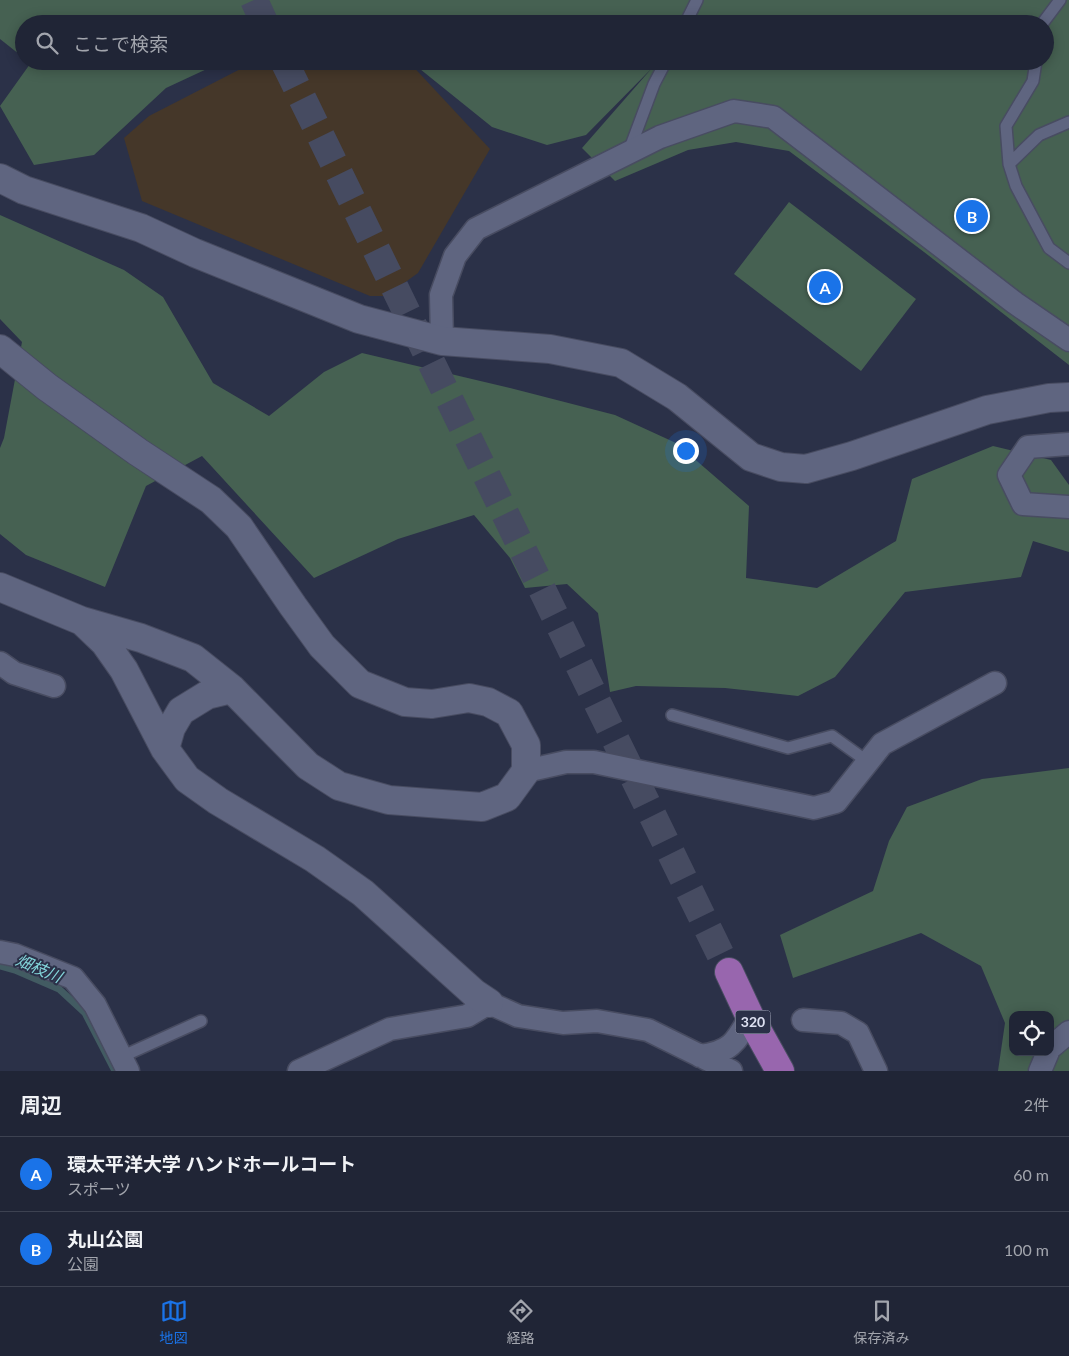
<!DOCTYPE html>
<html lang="ja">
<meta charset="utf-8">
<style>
body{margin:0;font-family:Lato,"Noto Sans JP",sans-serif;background:#282d3e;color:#f1f3f6}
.controls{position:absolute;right:15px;bottom:15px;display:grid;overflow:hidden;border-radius:10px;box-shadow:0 2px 12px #0003}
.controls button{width:45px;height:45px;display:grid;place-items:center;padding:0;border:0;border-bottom:1px solid #3d4251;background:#202536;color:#f1f3f6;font:25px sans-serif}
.you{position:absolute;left:685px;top:450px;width:18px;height:18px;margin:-12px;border:4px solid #fff;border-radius:50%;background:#1a73e8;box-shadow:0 0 0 8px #1a73e833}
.badge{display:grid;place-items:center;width:32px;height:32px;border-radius:50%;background:#1a73e8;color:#fff;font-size:16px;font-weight:700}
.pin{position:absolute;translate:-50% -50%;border:2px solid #fff;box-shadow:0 1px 5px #0006}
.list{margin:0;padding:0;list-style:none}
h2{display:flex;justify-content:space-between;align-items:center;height:65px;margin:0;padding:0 20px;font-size:21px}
h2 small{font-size:16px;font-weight:400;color:#a2a5ad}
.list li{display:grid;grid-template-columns:32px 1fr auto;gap:15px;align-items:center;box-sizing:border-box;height:75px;padding:0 20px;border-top:1px solid #3d4251}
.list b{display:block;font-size:19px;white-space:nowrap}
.list p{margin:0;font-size:16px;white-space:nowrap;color:#a2a5ad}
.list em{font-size:16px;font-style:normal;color:#a2a5ad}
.icon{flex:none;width:28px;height:28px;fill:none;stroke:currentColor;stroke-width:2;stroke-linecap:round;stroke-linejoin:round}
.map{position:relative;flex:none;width:1069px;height:1071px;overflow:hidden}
.search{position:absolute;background:#202536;box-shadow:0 2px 12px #0003;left:15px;right:15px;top:15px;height:55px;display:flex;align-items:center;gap:12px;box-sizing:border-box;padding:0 18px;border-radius:28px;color:#a2a5ad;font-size:19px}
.sheet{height:215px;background:#202536}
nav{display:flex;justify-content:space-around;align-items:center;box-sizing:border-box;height:70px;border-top:1px solid #3d4251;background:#202536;font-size:14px;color:#a2a5ad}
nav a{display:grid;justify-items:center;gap:2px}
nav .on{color:#1a73e8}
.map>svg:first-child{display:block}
</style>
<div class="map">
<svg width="1069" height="1071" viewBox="0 0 1069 1071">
<rect width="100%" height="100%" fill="#2b3148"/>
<!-- education -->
<path fill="#453729" d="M256 61H408L490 149 418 273 386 296H370L142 201 124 138 149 116Z"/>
<!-- green -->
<path fill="#466152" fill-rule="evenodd" d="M0 0H1069V365L924 252 789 151 736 142 688 150 615 181 582 148 652 68 586 135 547 145 492 127 415 65 368 61H1045V24H24V58L0 39Z
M27 61H224L166 88 94 155 34 165 0 106 30 64Z
M789 202 916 299 861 371 734 274Z
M0 215 124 270 163 297 213 383 269 416 324 372 362 353 514 389 615 415 676 443 749 506 746 578 817 588 896 541 912 479 993 446 1051 460 1069 485V552L1033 541 1021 577 905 592 835 677 798 696 725 688 636 686 610 692 598 613 567 584 525 588 510 558 474 515 398 539 314 578 202 456 146 486 105 587 26 555 0 534V448L4 438 22 342 0 319Z
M1069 768V1071H998L1005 1023 981 966 921 933 793 978 780 935 873 891 889 841 907 807 982 779ZM1013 1015H1050V1052H1013Z"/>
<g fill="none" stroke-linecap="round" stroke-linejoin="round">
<!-- stream -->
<path stroke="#425b62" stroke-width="7" d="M0 966 15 970 59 989 85 1013 115 1071"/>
<!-- trunk-tunnel -->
<path stroke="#464b61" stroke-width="28" stroke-dasharray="28 14" stroke-linecap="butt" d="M254 0 265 24
M284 61 729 972"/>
<!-- service casing -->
<g stroke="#484c61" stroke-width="14">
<path id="service" d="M685 24 697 0
M1042 24 1060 0
M1036 61 1033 81 1006 126 1009 164 1016 186 1049 248 1069 263
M629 151 654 84 666 61
M1009 164 1039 135 1069 122
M672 715 788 748 832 736 868 762
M121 1057 201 1021"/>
</g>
<!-- minor casing -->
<g stroke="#484c61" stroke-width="25">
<path id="minor" d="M442 341 441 295 455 256 476 229 660 137 734 111 773 117 1015 303 1069 340
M1069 444 1028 447 1009 475 1023 504 1069 507
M0 663 14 673 54 686
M526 771 566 762H594L814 808 836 802 882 744 995 683
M0 952 15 955 73 978 95 1005 128 1071
M803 1020 841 1023 858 1033 876 1071
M1050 1048 1069 1032
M700 1056C731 1052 736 1042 750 1017
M299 1071 390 1029 467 1016 489 1003 518 1016 563 1023 597 1021 648 1030 731 1071
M1040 1071 1048 1052"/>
</g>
<!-- tertiary casing -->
<g stroke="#484c61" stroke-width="30">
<path id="tertiary" d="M0 178 24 190 141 228 195 253 359 319 442 341 550 349 621 363 677 397 751 457 781 467 806 469 852 456 987 410 1049 398 1069 397
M0 349 47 387 138 452 211 500 239 527 293 606 322 646 360 684 405 702 432 704 469 698 488 702 509 713 526 745V771L507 797 482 807 389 800 339 786 308 766 232 689 193 658 141 638 82 621
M0 587 82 621 105 643 124 670 165 749 187 779 218 801 315 859 363 893 474 993 489 1003
M165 749 171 728 181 711 207 695 232 689"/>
</g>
<!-- trunk casing -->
<g stroke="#484c61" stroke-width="30">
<path id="trunk" d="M729 972 750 1017 780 1071"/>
</g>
<!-- service -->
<use href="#service" stroke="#5f6580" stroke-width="11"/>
<!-- minor -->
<use href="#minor" stroke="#5f6580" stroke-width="22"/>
<!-- tertiary -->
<use href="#tertiary" stroke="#5f6580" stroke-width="28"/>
<!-- trunk -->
<use href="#trunk" stroke="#9866ae" stroke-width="28"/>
</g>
<g text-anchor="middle" stroke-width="4" stroke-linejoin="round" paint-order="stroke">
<!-- shield labels -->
<rect fill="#2b3148" stroke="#a8acbe" stroke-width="1" x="735.5" y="1010.5" width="35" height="23" rx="4"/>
<g font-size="14" font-weight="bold" fill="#dde1f1">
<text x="753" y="1027">320</text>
</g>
<!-- water labels -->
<g font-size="16" font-style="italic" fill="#83d5da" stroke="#2b3148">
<text transform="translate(39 968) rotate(23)" y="6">畑枝川</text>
</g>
</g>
</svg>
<div class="controls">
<button><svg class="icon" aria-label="locate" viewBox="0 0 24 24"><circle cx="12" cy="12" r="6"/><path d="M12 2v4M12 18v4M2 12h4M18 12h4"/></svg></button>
</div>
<div class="you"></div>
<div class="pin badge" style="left:825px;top:287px">A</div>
<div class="pin badge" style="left:972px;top:216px">B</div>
<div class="search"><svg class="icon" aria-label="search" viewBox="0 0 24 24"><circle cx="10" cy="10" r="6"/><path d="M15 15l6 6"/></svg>ここで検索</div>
</div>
<section class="sheet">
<h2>周辺<small>2件</small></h2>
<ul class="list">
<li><span class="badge">A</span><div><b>環太平洋大学 ハンドホールコート</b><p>スポーツ</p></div><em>60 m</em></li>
<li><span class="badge">B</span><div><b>丸山公園</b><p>公園</p></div><em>100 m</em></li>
</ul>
</section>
<nav>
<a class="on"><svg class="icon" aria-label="map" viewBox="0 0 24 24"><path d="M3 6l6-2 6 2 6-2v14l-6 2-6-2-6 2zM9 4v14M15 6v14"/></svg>地図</a>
<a><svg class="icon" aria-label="directions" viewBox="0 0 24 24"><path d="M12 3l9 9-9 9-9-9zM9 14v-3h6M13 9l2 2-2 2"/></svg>経路</a>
<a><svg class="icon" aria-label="saved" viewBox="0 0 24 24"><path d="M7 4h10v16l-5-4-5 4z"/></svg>保存済み</a>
</nav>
